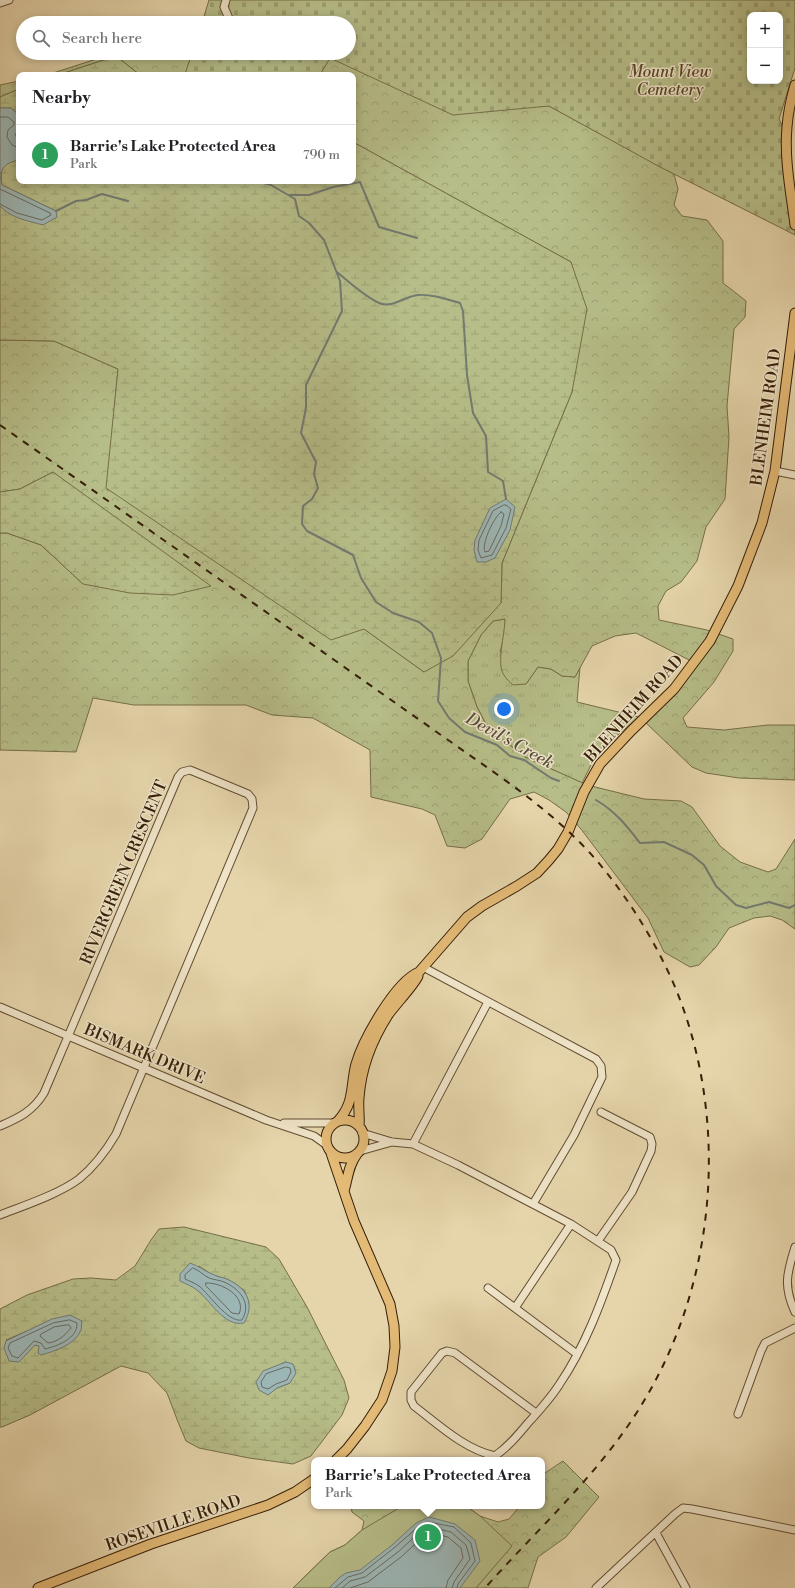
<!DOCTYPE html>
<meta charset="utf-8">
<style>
body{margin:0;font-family:"Libre Bodoni",serif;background:#f6f6f6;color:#202124}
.controls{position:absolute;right:12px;top:12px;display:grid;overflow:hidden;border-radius:8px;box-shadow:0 2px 10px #0003}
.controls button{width:36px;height:36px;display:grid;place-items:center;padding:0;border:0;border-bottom:1px solid #e0e0e0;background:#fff;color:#202124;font:20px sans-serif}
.you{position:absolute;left:504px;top:709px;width:14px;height:14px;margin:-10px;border:3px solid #fff;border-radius:50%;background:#1a73e8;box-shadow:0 0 0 6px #1a73e833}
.badge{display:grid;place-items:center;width:26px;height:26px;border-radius:50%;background:#8f2418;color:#fff;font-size:13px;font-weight:700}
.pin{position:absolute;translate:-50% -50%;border:2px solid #fff;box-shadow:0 1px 4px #0006}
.popup{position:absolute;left:311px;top:1457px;width:234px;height:52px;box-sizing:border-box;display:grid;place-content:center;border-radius:8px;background:#fff;filter:drop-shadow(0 1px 3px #0005);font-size:13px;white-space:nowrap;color:#757577}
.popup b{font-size:15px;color:#202124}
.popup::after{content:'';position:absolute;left:50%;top:100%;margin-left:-8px;border:8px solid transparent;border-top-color:#fff}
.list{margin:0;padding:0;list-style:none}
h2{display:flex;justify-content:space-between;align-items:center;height:52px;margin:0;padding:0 16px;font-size:17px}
h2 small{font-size:13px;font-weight:400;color:#757577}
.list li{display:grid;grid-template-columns:26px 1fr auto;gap:12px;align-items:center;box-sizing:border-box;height:60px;padding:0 16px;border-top:1px solid #e0e0e0}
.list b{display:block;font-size:15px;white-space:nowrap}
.list p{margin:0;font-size:13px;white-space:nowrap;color:#757577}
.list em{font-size:13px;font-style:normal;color:#757577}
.icon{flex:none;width:22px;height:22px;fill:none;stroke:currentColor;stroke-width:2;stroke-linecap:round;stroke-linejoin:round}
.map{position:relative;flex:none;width:795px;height:1588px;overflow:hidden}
.search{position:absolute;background:#fff;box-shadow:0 2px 10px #0003;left:16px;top:16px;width:340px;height:44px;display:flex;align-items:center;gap:10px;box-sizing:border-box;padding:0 14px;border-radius:22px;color:#757577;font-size:15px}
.panel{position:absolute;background:#fff;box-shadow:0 2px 10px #0003;left:16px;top:72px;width:340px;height:112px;border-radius:8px}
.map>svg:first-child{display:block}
</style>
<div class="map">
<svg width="795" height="1588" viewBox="0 0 795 1588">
<defs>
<pattern id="grass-tufts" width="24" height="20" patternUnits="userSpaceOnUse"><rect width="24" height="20" fill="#b6bd88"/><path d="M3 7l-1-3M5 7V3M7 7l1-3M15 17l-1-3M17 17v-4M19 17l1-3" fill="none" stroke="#9da274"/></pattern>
<pattern id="forest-crowns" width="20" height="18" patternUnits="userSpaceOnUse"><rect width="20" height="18" fill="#b6bd88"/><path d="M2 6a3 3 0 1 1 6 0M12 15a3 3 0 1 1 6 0" fill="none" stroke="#9da274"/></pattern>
<pattern id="wetland-marsh" width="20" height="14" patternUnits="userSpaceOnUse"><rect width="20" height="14" fill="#b6bd88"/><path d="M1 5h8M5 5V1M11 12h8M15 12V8" fill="none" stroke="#9da274"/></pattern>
<pattern id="cemetery-stones" width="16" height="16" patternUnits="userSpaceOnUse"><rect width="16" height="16" fill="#b6bd88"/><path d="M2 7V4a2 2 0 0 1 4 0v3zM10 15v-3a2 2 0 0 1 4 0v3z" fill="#9da274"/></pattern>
</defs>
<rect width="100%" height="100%" fill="#e6d5ab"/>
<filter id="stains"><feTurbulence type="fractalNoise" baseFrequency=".005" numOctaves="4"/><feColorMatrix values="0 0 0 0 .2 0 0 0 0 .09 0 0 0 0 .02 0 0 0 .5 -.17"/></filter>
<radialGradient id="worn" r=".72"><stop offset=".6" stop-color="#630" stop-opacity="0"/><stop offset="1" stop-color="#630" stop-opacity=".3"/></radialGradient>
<!-- grass -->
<path fill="url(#grass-tufts)" stroke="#766e48" d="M505 619V632L500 652 526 684 538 667 551 669 562 676 575 677 580 667 577 702 639 717 606 745 591 765 582 783 525 757 488 728 477 707 468 681V661L481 635 493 621Z"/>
<!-- forest -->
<path fill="url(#forest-crowns)" stroke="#766e48" d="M115 53H210L224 75H140L116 56 58 75H47Z
M330 58 549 106 674 174 678 189 674 205 682 216 707 220 723 241V283L746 301 745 317 734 329 727 406 729 437 725 499 706 527 697 561 681 582 666 591 658 606 659 620 707 630 733 639V651L714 682 683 718 687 727 724 730 768 725H795V780L739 778 706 773 692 767 645 722 697 664 636 633 615 636 592 646 575 677 562 676 551 669 538 667 526 684 513 685C510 682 506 679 504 675 496 665 505 633 505 619L493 621 481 635 468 661V681L477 707 488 728 525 757 587 785 644 799 681 801 692 807 720 846 740 862 768 872 776 869 795 839V929L782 920 770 916 754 918 729 928 716 947 699 965 690 967 664 952 648 918 581 829 566 812 549 800 534 792 510 799 482 839 465 848 447 846 435 815 422 809 371 797 370 750 313 718 272 715 246 705H134L93 698 76 752 0 750V533H7L41 545 83 584 53 472 20 489 0 492V340L54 341 118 369 107 489 364 629 424 672 501 603 502 563 572 392 571 262 353 142V75H316Z
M19 81V89L0 97V85Z
M563 1461 599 1497 566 1537 538 1557 528 1588H293L330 1552 345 1545 362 1530 364 1521 352 1512 351 1506H382L399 1508 413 1506H466L480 1516 498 1522 509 1519 520 1506H542V1475Z"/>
<!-- wetland -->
<path fill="url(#wetland-marsh)" stroke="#766e48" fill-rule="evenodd" d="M116 56 140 75H58Z
M19 89V115L11 108H0V97Z
M353 142 571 262 587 309 572 392 502 563 501 603 453 656 424 672 364 629 331 640 106 488 118 369 54 341 0 340V206L2 208 56 211 2 185C0 169 2 163 19 160V181H353Z
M53 472 211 586 173 595 130 593 83 584 41 545 7 533H0V492L20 489Z
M184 1227 266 1247 279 1259 307 1307 344 1380 349 1398 342 1415 311 1456 293 1464 249 1458 199 1448 186 1441 178 1422 167 1393 148 1373 121 1366 30 1415 2 1427H0V1309L27 1295 73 1279 91 1278 116 1280 135 1266 151 1240 159 1229ZM199 1266 211 1274 230 1281 244 1290 249 1303 208 1299 195 1288ZM27 1331 57 1350 35 1345 30 1350 6 1340ZM286 1362 290 1383 277 1388 268 1394 278 1366Z"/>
<!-- cemetery -->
<path fill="url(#cemetery-stones)" stroke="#766e48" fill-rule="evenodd" d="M209 0H795V68L779 119 784 129 795 207V235L660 167 549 106 453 115 330 58 320 75H188L185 74 192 53H349V23H202ZM750 15H780V81H750Z"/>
<!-- park -->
<path fill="#b6bd88" stroke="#766e48" d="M413 1506H466L480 1516 512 1546 476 1588H293L330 1552 345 1545 362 1530 399 1508Z"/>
<!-- water -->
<path fill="#9cb6b5" stroke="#737a70" d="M0 108H11L19 115V133L15 134 19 142V160C9 162 3 165 0 175Z
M0 175 2 185 56 211 57 217 43 225C29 221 10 218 0 206Z
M506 499 515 507 510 530 495 558 486 562H477L474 550 475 540 490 508Z
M190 1263C199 1266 204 1271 212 1274 216 1276 220 1277 224 1278 246 1286 256 1303 244 1323 224 1327 211 1301 197 1290 192 1286 186 1284 180 1281V1274Z
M70 1315 82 1321C81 1324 82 1328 81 1330 75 1345 55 1351 41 1355L38 1353 39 1346 35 1345 19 1362 9 1361 4 1348 6 1341 52 1319Z
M286 1362 293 1364 296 1373 290 1383 277 1388 268 1395 259 1390 256 1382 263 1371Z
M429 1517 455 1524 475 1540 480 1561 460 1588H329L340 1577 346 1573 360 1570 392 1545 416 1523Z"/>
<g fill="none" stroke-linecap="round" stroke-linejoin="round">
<!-- shore -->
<path stroke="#696a5f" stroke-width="1" d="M0 117H8L14 122V125L8 130 7 137 12 145 19 148
M0 189 50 213 51 215 42 220 17 213 0 204
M504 505H506L511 509 506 528 492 555 481 558 478 550 479 540 493 511Z
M501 512 504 514 501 526 489 551 485 552C481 544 494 517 501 512Z
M193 1268C199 1270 203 1275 209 1278 214 1280 220 1280 224 1282 240 1289 252 1303 242 1320 228 1323 209 1294 199 1286 195 1283 189 1281 185 1279V1275Z
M206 1283C221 1282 247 1296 239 1314L232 1313 206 1286Z
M70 1320 77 1323C78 1338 58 1346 45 1349L41 1343 34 1341 18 1358 12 1356 8 1348 10 1343 53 1323Z
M69 1325 71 1328C65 1335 58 1342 48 1343L40 1336 41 1334 54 1327Z
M286 1367 290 1368 291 1372 287 1380 276 1384 268 1389 262 1387 261 1382 266 1374Z
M335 1588 348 1577 362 1573 394 1548 418 1527 429 1522 454 1527 471 1543 475 1561 458 1584 457 1588
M342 1588 350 1581 365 1577 398 1552 421 1531 430 1527 451 1532 466 1545 470 1559 454 1582 452 1588
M350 1588 368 1582 401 1557 424 1536 431 1533 448 1537 461 1548 463 1558 448 1580 446 1588"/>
<!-- stream -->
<path stroke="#737a70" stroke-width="2" d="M257 181 271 185 295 199 299 216 309 223 324 240 340 281 342 311 306 385V408L301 433 316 462 314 474 318 488 312 499 303 506 302 524 307 531 353 555 361 578 376 602 393 613 419 622 432 633 441 658 438 701 449 718 465 732 497 745 510 756 524 760 551 778 559 781
M289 195H309L333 187 360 182 379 227 417 238
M56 211 76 201 86 200 102 194 128 201
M337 272C350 283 364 296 379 303 392 309 405 296 418 295 432 294 446 299 460 303L463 311 467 375 473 413 486 436 488 472 503 481 506 499
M596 800C615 811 627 826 640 843L664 842 692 855 704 865 716 886 736 905 746 908 769 902 789 908 795 905"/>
<!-- minor casing -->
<g stroke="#624c32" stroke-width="9">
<path id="minor" d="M226 0 224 7 231 23
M0 3 9 0
M775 471 795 475
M423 967 596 1059 601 1066 602 1077 574 1135 533 1204
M0 1007 266 1120 314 1136 328 1146
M284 1123H333
M0 1126C19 1118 33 1111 44 1093L178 777 182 772 190 770 248 794 252 799 253 808 116 1134C106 1151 95 1166 79 1179 59 1194 23 1206 0 1215
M362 1133 392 1142 413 1144 488 1002
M413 1144 458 1165 571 1224 611 1250 616 1260C601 1303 585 1347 559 1385 550 1399 539 1411 528 1423 518 1435 508 1447 495 1456 464 1449 439 1425 414 1406L411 1400V1392L442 1353 447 1351 455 1353 536 1413
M360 1151 392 1142
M598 1241 632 1192 651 1151 652 1144 650 1137 601 1112
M795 1247C787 1273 783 1286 795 1312
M488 1288 577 1354
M515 1308 571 1224
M738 1414 761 1351 765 1343 795 1328
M656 1533 686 1588
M596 1588 675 1514 683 1508 692 1509 795 1530"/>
</g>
<!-- major casing -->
<g stroke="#361f09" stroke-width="11">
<path id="major" d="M795 85C791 99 788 112 787 127 784 159 791 193 795 225
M326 1139a19 19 0 1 1 38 0a19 19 0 1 1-38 0Z
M338 1121C355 1102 350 1087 356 1064 363 1040 395 982 419 972L467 917 482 906 517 886 537 873 549 860 558 849 568 832 584 792 600 764 631 731 674 689 710 641 738 586 762 523 775 471 795 313
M359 1126C360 1117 358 1108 359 1098 361 1068 372 1040 388 1015 395 1005 415 984 418 976
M331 1153 354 1221 390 1304 394 1326 395 1347 392 1371 382 1400 365 1426 347 1449 336 1460
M344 1191C348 1178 348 1166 357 1154
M38 1588 151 1544 268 1505 295 1492 314 1479"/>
</g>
<!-- minor -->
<use href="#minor" stroke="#efe4c8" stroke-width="7"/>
<!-- major -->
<use href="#major" stroke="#e3ba76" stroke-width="9"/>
<!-- rail -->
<path stroke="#361f09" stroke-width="2" stroke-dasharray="7 7" stroke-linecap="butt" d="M0 425 468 754C514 786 561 819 598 862 628 898 653 938 672 980 729 1110 719 1271 648 1394 606 1468 541 1525 485 1588"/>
</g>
<g text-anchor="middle" stroke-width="3" stroke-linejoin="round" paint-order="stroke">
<!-- park labels -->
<g font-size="16" font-style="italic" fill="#564629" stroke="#efe4c8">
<text x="670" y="77">Mount View<tspan x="670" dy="18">Cemetery</tspan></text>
</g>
<!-- street labels -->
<g font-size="16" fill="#361f09" stroke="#efe4c8">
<text transform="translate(765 417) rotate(-82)" y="6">BLENHEIM ROAD</text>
<text transform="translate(633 708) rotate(-48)" y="6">BLENHEIM ROAD</text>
<text transform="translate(123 872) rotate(-67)" y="6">RIVERGREEN CRESCENT</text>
<text transform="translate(145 1053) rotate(23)" y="6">BISMARK DRIVE</text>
<text transform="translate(173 1522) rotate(-19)" y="6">ROSEVILLE ROAD</text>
</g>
<!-- water labels -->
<g font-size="17" font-style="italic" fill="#554c3d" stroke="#efe4c8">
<text transform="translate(510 740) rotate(29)" y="6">Devil's Creek</text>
</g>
</g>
<rect width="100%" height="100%" filter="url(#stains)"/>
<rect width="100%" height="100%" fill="url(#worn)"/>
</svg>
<div class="controls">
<button>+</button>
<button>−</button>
</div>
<div class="you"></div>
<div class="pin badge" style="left:428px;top:1537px;background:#2e9e5b">1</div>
<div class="popup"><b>Barrie's Lake Protected Area</b>Park</div>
<div class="search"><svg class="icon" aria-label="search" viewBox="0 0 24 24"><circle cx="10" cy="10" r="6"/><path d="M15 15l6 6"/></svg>Search here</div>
<section class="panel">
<h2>Nearby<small></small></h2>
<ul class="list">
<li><span class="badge" style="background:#2e9e5b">1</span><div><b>Barrie's Lake Protected Area</b><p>Park</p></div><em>790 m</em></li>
</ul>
</section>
</div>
